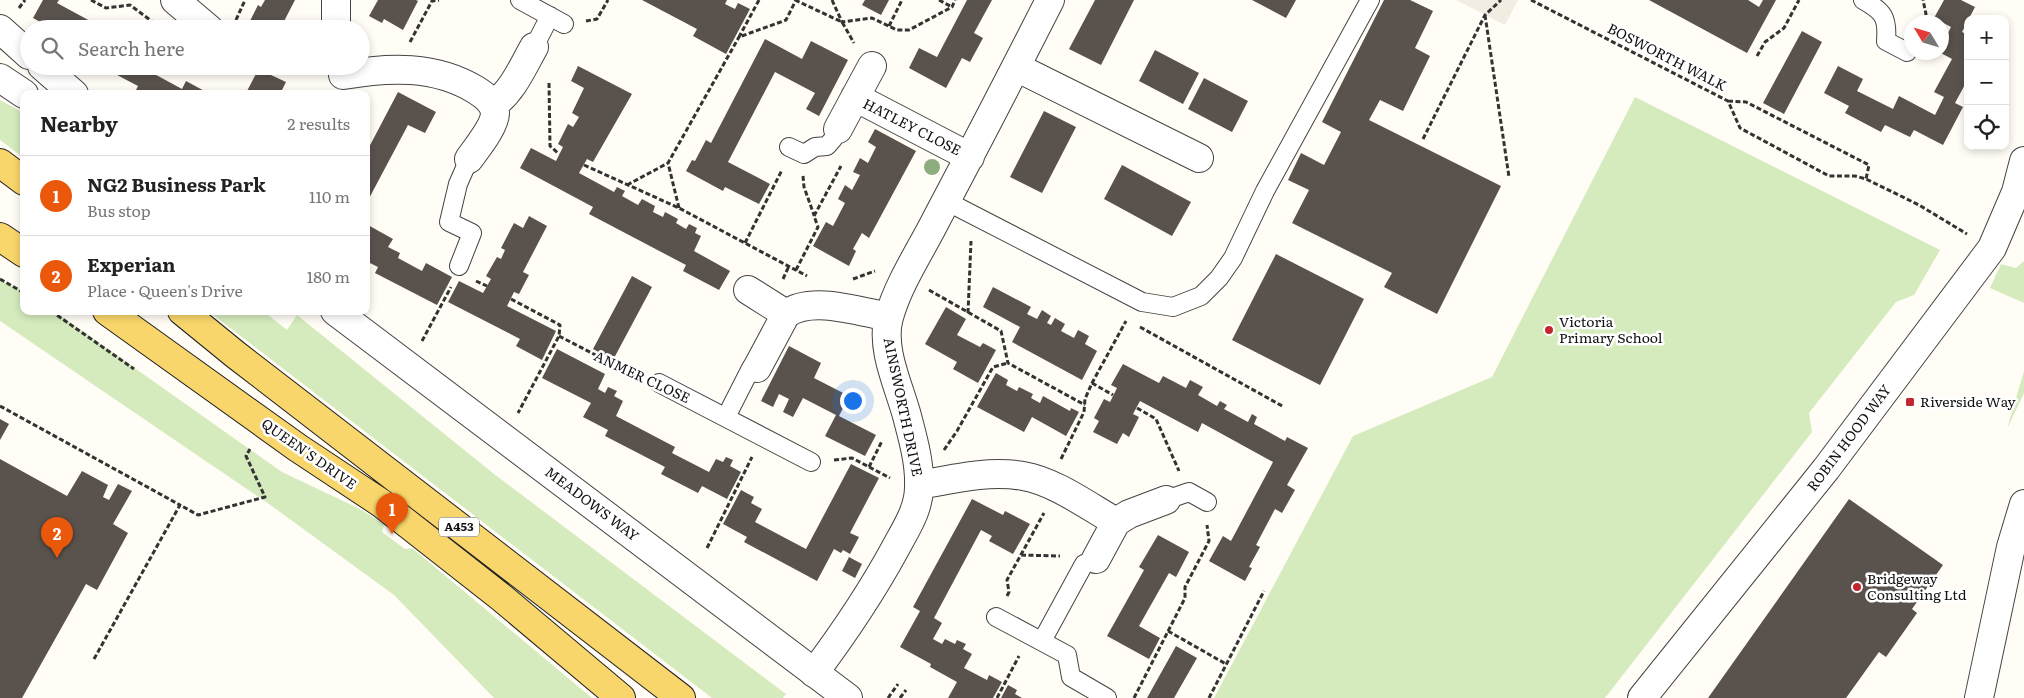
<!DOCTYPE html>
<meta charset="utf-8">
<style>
body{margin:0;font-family:Literata,serif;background:#f6f6f6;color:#222}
.controls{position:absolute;right:15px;top:15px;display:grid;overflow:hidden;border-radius:10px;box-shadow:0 2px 8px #0003}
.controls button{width:45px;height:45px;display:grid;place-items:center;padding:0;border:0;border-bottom:1px solid #e0e0e0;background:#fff;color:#222;font:25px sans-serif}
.compass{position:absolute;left:1904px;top:15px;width:45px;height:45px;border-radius:50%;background:#fff;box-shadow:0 2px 8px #0003;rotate:308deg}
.you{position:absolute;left:852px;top:400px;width:18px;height:18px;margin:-12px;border:4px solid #fff;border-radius:50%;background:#1a73e8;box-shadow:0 0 0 8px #1a73e833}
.badge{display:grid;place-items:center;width:32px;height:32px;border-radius:50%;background:#ea580c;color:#fff;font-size:16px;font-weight:700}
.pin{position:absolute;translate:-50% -41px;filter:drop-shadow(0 1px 2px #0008)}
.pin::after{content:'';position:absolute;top:26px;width:18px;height:15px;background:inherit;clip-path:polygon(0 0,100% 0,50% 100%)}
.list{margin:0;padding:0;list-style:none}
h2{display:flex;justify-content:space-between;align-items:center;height:65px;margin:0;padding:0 20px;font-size:21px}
h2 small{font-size:16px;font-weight:400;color:#767676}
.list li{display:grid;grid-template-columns:32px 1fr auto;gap:15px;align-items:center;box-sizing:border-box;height:80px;padding:0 20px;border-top:1px solid #e0e0e0}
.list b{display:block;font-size:19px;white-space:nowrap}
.list p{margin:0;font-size:16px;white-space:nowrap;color:#767676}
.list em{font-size:16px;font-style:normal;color:#767676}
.icon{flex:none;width:28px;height:28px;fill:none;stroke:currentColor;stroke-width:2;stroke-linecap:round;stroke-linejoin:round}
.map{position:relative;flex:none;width:2024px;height:698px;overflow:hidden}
.search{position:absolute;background:#fff;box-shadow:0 2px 8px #0003;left:20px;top:20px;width:350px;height:55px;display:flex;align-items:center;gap:12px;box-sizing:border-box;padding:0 18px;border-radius:28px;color:#767676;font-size:19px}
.panel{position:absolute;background:#fff;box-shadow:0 2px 8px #0003;left:20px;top:90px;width:350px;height:225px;border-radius:10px}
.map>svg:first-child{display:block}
</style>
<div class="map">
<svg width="2024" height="698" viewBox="0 0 2024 698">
<rect width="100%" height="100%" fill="#fffdf5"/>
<!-- green -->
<path fill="#d5ebbd" d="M1635 97 1940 250 1914 295 1896 302 1809 413 1812 432 1605 698H1214L1353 436 1492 377Z
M0 100 24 113V158L0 140Z
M2024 261V303L1990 288 2001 264 2016 268Z
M0 280 24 292V311H54L282 472 362 510 384 525 382 532 405 549 412 548 592 698H494L394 595 269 504 0 321Z
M208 311H263L287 330 297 315 494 474 786 694 783 698H712Z
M2024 371V393L2007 429Z"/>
<!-- plaza -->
<path fill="#f1ede2" d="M1456 0H1518L1505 25Z"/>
<!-- building -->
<path fill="#5a524d" d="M43 0H59L57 3 92 22 89 27 93 29H53L33 18Z
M265 0H295L280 29H246L258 5 261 7Z
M378 0H416L418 1 403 30 384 19 382 23 369 16Z
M642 0H727L725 4 735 9 738 3 750 9 726 54 693 36 697 29Z
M865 0H889L881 15 862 5Z
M967 0H992L974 33 983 38 970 62 962 58 946 88 909 68 919 48 937 57Z
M1095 0H1134L1101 65 1069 49Z
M1252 0H1296L1286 18Z
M1384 0H1410L1433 11 1415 48 1430 56 1403 111 1380 100 1369 120 1501 186 1437 314 1384 287 1392 273 1292 223 1309 190 1288 180 1301 153 1324 165 1341 132 1322 122Z
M1649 0H1748L1759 7 1763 0H1776L1747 53Z
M1944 0H1961L1975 7 1962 32 1968 35V59L1964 66 1968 67V79L1955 103 1963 107 1943 145 1914 130 1910 137 1885 125 1881 132 1845 113 1849 106 1824 93 1838 66 1863 79 1857 91 1893 109 1899 96 1935 115 1944 97 1934 92 1952 59 1939 52H1942V45L1951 27 1934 18Z
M1802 31 1822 42 1784 114 1763 103Z
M765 39 802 59 811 41 848 60 819 116 806 109 815 93 775 72 728 162 770 184 759 204 725 187 723 191 686 171 692 160 695 161 706 140 711 143Z
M1155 50 1199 73 1183 104 1139 81Z
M100 66H148L147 70 182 89 186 81 210 94H142L136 90 138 86Z
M255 66H276L271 75 286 82 280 94 246 93 259 68Z
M578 66 632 94 593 162 587 159 579 173 614 192 617 187 625 191 622 196 638 205 642 199 655 206 653 212 663 217 665 212 678 219 676 223 686 229 689 224 697 228 695 233 701 236 694 251 730 271 719 290 683 271 686 265 589 214 593 207 520 168 531 148 556 161 563 147 558 144 568 124 573 127 579 117 572 113 584 88 571 81Z
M1204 78 1248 101 1232 132 1188 109Z
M398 92 436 112 425 133 408 125 366 204V153Z
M1044 111 1076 127 1042 193 1010 177Z
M875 129 916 151 869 238 862 233 853 249 856 251 849 266 813 246 826 222 833 226 845 203 838 199 845 185 852 190 860 175 853 172 860 158 868 163 876 147 868 142Z
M1122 165 1191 202 1172 236 1104 199Z
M529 216 547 226 523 272 529 275 519 294 514 292 507 306 556 331 542 360 516 346 520 339 448 302 459 281 483 293 491 279 486 276 497 257 501 259 505 250 501 248 514 223 523 228Z
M368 225 393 239 388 247 400 253 398 258 422 271 426 263 452 277 437 305 375 273 378 267 366 261V230Z
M1276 254 1364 299 1320 385 1232 340Z
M632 276 652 287 613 360 593 349Z
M993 287 1031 307 1027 314 1037 319 1042 310 1051 316 1047 323 1051 325 1055 318 1065 324 1061 331 1074 338 1078 330 1089 336 1085 344 1097 351 1082 380 1012 342 1020 327 983 307Z
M946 307 966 319 957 335 980 347 983 343 996 350 978 383 953 369 957 362 925 344Z
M789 346 821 363 814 378 849 396 839 416 876 435 865 456 825 436 836 415 803 398 793 417 783 412 789 399 779 394 773 407 761 401Z
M557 349 605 374 598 389 605 393 608 387 617 391 614 396 623 401 616 416 675 447 672 453 709 472 716 459 723 462 726 457 733 460 730 466 741 472 727 499 702 486 698 493 661 474 665 467 605 436 608 430 583 417 591 403 542 378Z
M1123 364 1159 383 1163 376 1186 388 1190 380 1203 387 1198 395 1217 406 1220 401 1227 405 1224 409 1248 422 1252 414 1257 417 1254 424 1285 441 1287 437 1308 448 1287 485 1295 490 1282 513 1275 509 1256 545 1260 547 1249 567 1252 568 1245 581 1209 561 1223 536 1231 541 1273 462 1202 423 1198 432 1140 401 1133 414 1139 417 1129 437 1123 433 1117 444 1093 432 1099 421 1094 418 1104 399 1110 402 1117 388 1111 385Z
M996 373 1008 380 1006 385 1017 391 1019 387 1033 394 1031 398 1040 403 1043 396 1070 411 1071 408 1079 412 1066 436 1032 417 1024 432 977 407Z
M0 419 9 424 0 440Z
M0 459 67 496 82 471 108 485 103 497 109 500 118 484 132 491 113 524 128 533 97 590 86 584 22 698H0Z
M851 464 879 478 850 533 859 537 850 554 843 550 841 553 834 549 817 581 744 542 747 537 723 524 741 490 754 497 751 503 762 509 755 522 806 549Z
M972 499 1003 515 1005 511 1030 524 1013 554 989 541 992 536 981 530 934 618 942 623 933 639 942 644 945 639 955 644 957 640 966 644 963 649 972 654 964 668 987 680 989 675 1002 682 993 698H948L957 682 930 667 931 664 900 647 920 611 913 607Z
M1849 499 1943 565 1912 609 1917 613 1886 657 1879 652 1846 698H1708Z
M1158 535 1189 552 1176 577 1169 573 1139 626 1160 638 1149 659 1107 636 1144 570 1139 567Z
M849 557 862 564 855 578 842 571Z
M1176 646 1197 658 1174 698H1147Z
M1008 685 1017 690 1015 694 1022 698H1001Z"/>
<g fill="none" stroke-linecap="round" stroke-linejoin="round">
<!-- service casing -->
<g stroke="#444" stroke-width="20">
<path id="service" d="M520 0 564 24
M1863 0C1883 11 1888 17 1886 41L1907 52
M534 47 550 16
M789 147 804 154 815 147 827 146 833 139 838 129
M946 201 1142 302 1173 307 1201 296 1219 278 1233 258 1265 191 1370 0
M459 266 472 233 449 222 458 184 469 159
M659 383 811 462
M726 417 751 368H757
M1166 500 1189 492 1207 502
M996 617 1067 655 1071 677 1107 698
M1042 641 1084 564 1096 559"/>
</g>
<!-- minor casing -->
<g stroke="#444" stroke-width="30">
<path id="minor" d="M175 0 209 29
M336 29V0
M1016 67 1199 158
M343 75C389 67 435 65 476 90 484 95 494 102 495 113 495 126 476 149 469 159
M855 97 970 157
M493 105C513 91 522 68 534 47
M838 129 872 66
M748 290 786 314
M757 368 786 314C812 295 860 312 889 317
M920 485C953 479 989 470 1023 476 1054 481 1088 506 1116 522L1129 514 1166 500
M1096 559 1116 522
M814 673C844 633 871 593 895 549 905 530 919 510 919 487 920 463 913 439 907 416 899 386 880 348 889 317 899 282 921 250 937 218 975 146 1013 73 1050 0"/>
</g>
<!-- tertiary casing -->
<g stroke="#444" stroke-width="30">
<path id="tertiary" d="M0 29 29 55
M42 66 74 94
M0 78 24 94
M335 311 848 698
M1642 698 1826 469 1992 248 2016 192 2024 161
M1979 698 2011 547 2024 504"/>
</g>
<!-- primary casing -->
<g stroke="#222" stroke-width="30">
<path id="primary" d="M0 163 24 181
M0 237 24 253
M107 311 298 448 381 503 502 598 621 698
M182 311 236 355 681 698"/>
</g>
<!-- path -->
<path stroke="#333" stroke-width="3" stroke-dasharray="5 2.5" stroke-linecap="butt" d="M91 0 106 8 130 5 161 28
M759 0 739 37 786 20 796 0
M795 0 842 22 854 43
M832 0 842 22 872 18 897 30H909L952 7 955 0
M939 0 952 7
M1531 0 1728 101 1740 128 1829 176H1855L1866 179 1919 205 1967 234
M19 8 25 0
M1485 15 1509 177
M236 20 245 0
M586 21 597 19 608 0
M1922 22 1926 14 1923 0
M889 26 902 0
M410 42 432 1 439 0
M1757 56 1765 42 1784 28 1799 0
M549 83 550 146 559 154
M1728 101 1746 102 1869 165 1866 179
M1423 139 1485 15 1501 0
M584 165 679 208 807 276
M803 176 804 187 814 215
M627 185 668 163
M679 208 668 163 739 37
M745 243 782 170
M796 270 818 227 814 216 841 166
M0 279 24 293
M783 279 789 266
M853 279 875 271
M476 281 487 286
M929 290 1001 331 1008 363 1085 405
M511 299 560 325 559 336 518 413
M51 311 134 369
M282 311 285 313 286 311
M968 313 971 241
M1140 327 1284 407
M559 336 636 376
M422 341 451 287
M1092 383 1113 395
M0 406 180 505
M1137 408 1156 419 1179 471
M944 450 957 431 993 367 1008 363
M1061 459 1084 412 1085 399 1092 383 1126 321
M834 460 852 458 890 478
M869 467 882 441
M707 548 752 457
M1021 555 1060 556
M1007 596 1009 592 1007 580 1044 513
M1168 631 1226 664
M94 659 180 505 198 515 265 497 246 456 250 449
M888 698 898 684
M900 698 906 690
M997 698 1019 656
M1134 698 1185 598V587L1209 541 1207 525
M1209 698 1264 591"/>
<!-- service -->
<use href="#service" stroke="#fff" stroke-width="18"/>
<!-- minor -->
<use href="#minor" stroke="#fff" stroke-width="28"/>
<!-- tertiary -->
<use href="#tertiary" stroke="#fff" stroke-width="28"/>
<!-- primary -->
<use href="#primary" stroke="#f9d66b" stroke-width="28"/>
</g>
<!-- trees -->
<circle fill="#8dad7f" cx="932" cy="167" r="8"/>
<!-- markers -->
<g fill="#c4262e" stroke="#fff" stroke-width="2">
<circle cx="1549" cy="330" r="5"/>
<rect x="1905" y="397" width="10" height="10" rx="2.5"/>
<circle cx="1857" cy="587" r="5"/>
</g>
<g text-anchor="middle" stroke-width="5" stroke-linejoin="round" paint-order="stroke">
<!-- shield labels -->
<rect fill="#fff" stroke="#585858" stroke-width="1" x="439" y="517.5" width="40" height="19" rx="4"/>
<g font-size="12" font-weight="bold" fill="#111">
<text x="459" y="531">A453</text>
</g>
<!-- street labels -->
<g font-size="14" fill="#111" stroke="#fff">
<text transform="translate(1667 57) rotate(27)" y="5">BOSWORTH WALK</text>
<text transform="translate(912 127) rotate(27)" y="5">HATLEY CLOSE</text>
<text transform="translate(642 377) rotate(25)" y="5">ANMER CLOSE</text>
<text transform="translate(903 407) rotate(78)" y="5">AINSWORTH DRIVE</text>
<text transform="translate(1849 438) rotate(-53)" y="5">ROBIN HOOD WAY</text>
<text transform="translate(309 454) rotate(35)" y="5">QUEEN'S DRIVE</text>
<text transform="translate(592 504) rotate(37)" y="5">MEADOWS WAY</text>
</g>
<!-- poi labels -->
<g font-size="14" fill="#111" stroke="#fff" text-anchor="start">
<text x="1559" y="327">Victoria<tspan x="1559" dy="16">Primary School</tspan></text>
<text x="1920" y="407">Riverside Way</text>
<text x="1867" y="584">Bridgeway<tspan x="1867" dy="16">Consulting Ltd</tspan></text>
</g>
</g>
</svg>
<div class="controls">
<button>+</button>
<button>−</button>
<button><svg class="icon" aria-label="locate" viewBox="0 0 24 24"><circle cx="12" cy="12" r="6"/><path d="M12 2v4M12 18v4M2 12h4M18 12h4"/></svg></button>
</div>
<svg class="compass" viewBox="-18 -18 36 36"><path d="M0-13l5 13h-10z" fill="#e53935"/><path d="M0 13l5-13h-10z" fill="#767676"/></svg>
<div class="you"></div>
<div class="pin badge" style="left:392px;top:534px">1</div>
<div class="pin badge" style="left:57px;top:558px">2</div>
<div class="search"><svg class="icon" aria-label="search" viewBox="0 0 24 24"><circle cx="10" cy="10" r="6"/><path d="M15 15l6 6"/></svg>Search here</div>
<section class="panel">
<h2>Nearby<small>2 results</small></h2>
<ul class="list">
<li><span class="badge">1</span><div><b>NG2 Business Park</b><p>Bus stop</p></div><em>110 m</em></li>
<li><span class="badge">2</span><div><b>Experian</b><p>Place · Queen's Drive</p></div><em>180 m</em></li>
</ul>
</section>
</div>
